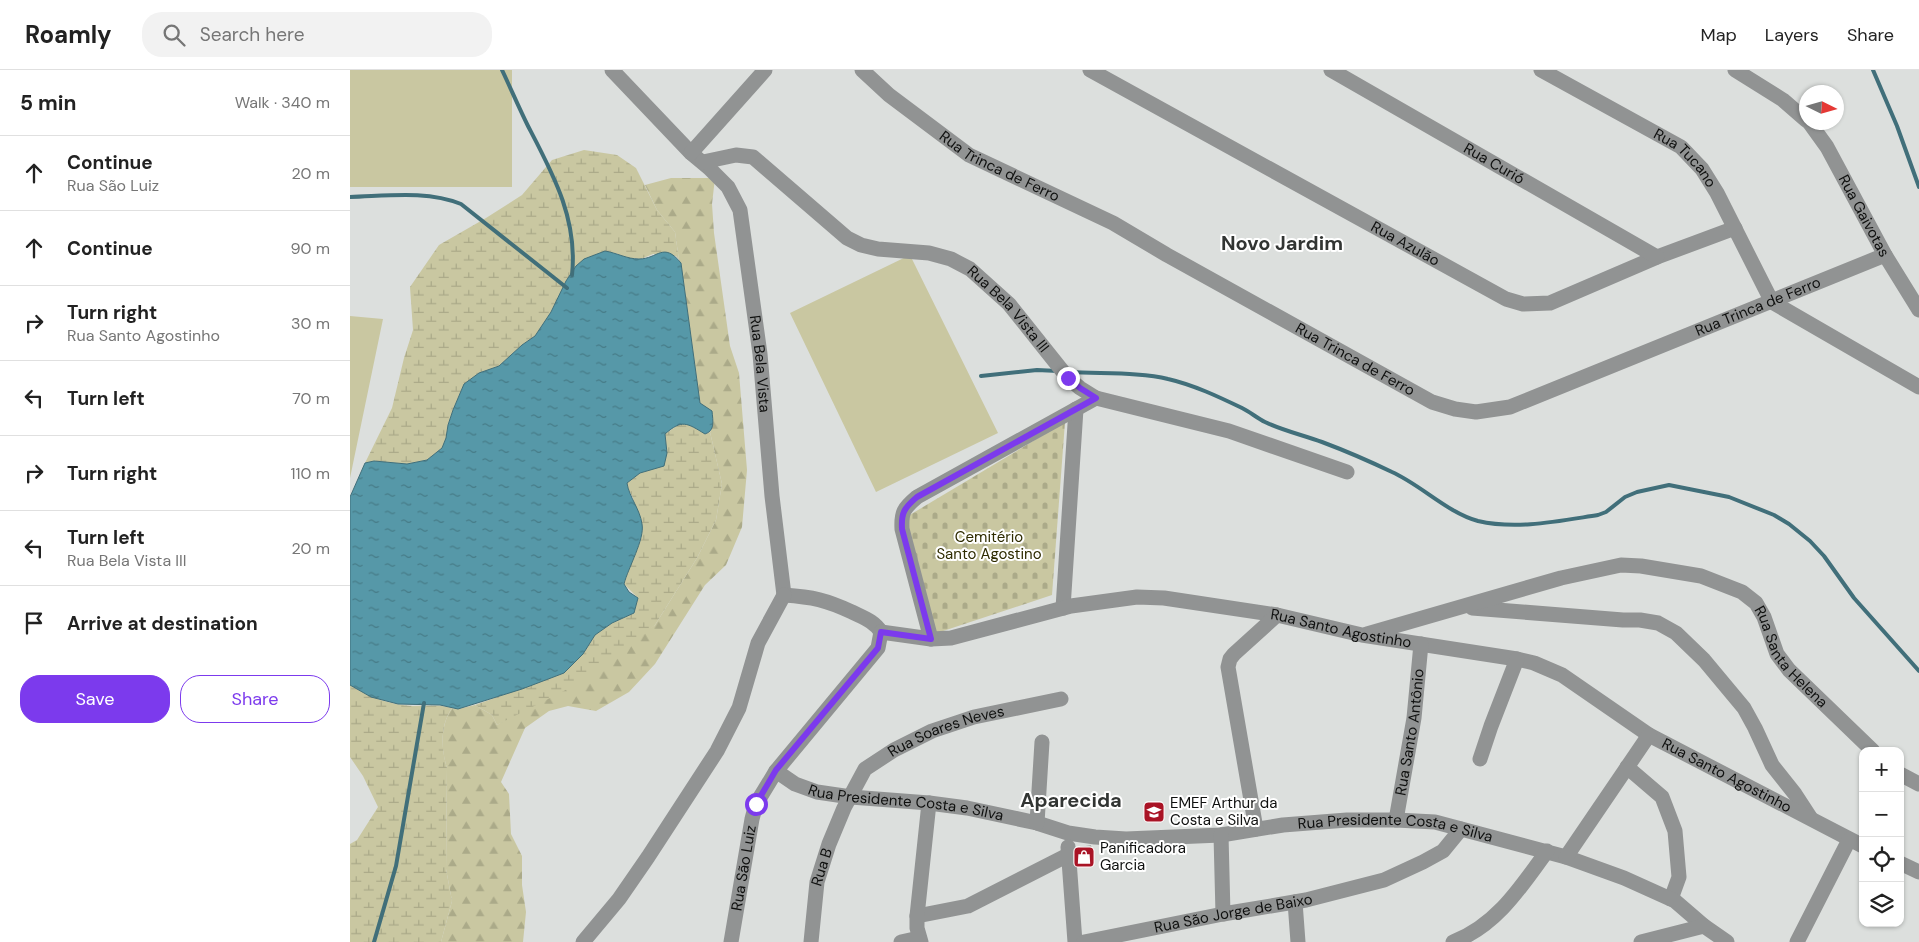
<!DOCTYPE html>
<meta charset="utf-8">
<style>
body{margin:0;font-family:"DM Sans",sans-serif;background:#f2f2f2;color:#222}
.controls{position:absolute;right:15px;bottom:15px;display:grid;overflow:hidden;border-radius:10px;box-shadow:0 1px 4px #0004}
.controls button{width:45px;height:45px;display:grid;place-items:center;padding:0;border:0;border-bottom:1px solid #e0e0e0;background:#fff;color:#222;font:25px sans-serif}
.compass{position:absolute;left:1449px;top:15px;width:45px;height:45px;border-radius:50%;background:#fff;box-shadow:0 1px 4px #0004;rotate:95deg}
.stop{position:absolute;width:15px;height:15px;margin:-11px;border:4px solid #7c3aed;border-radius:50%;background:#fff}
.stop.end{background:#7c3aed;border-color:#fff;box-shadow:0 1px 5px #0008}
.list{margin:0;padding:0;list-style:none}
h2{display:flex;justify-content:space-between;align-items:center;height:65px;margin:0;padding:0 20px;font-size:21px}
h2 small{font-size:16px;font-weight:400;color:#767676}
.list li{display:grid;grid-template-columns:32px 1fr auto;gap:15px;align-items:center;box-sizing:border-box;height:75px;padding:0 20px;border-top:1px solid #e0e0e0}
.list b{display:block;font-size:19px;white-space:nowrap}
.list p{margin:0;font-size:16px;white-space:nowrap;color:#767676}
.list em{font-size:16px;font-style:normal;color:#767676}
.actions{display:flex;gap:10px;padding:15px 20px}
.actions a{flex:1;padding:11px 0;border:1px solid #7c3aed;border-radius:20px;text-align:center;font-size:18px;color:#7c3aed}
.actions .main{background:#7c3aed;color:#fff}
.icon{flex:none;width:28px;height:28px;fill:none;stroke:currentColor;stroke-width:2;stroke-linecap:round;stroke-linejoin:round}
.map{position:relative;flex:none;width:1569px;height:872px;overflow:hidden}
header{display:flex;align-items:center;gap:30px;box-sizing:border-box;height:70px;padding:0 25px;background:#fff;border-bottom:1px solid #e0e0e0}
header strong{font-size:24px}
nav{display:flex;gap:28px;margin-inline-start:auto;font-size:18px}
.search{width:350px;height:45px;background:#f2f2f2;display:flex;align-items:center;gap:12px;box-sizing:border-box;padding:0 18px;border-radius:20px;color:#767676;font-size:19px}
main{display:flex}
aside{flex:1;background:#fff}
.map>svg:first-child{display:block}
</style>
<header>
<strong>Roamly</strong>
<div class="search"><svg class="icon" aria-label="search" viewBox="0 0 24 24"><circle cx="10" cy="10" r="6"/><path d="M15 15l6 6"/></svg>Search here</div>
<nav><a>Map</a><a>Layers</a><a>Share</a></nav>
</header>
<main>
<aside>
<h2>5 min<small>Walk · 340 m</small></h2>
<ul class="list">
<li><svg class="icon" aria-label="ahead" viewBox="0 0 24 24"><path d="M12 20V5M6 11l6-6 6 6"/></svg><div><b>Continue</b><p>Rua São Luiz</p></div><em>20 m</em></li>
<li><svg class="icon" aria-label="ahead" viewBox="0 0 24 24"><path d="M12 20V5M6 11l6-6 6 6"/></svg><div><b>Continue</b></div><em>90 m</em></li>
<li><svg class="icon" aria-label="right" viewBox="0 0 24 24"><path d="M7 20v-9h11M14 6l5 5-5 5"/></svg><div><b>Turn right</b><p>Rua Santo Agostinho</p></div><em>30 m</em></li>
<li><svg class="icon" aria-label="left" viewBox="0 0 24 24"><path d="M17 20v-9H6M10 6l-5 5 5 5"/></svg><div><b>Turn left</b></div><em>70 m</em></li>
<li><svg class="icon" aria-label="right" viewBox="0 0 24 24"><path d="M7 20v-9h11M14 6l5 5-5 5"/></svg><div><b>Turn right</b></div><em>110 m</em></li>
<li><svg class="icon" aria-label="left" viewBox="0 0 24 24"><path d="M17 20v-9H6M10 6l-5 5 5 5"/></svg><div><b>Turn left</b><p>Rua Bela Vista III</p></div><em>20 m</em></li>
<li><svg class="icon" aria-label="arrive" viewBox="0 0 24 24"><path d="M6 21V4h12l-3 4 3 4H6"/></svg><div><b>Arrive at destination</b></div></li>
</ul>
<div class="actions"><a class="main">Save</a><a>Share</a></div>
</aside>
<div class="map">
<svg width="1569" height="872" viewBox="0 0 1569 872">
<defs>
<pattern id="forest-firs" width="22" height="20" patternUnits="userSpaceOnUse" patternTransform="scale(1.25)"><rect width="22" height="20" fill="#c9c7a1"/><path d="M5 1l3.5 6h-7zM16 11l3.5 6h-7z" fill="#abaa89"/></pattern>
<pattern id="wetland-marsh" width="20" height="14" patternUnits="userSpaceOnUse" patternTransform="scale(1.25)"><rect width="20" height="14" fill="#c9c7a1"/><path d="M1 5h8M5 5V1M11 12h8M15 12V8" fill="none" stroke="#abaa89"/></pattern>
<pattern id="cemetery-stones" width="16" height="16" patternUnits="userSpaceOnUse" patternTransform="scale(1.25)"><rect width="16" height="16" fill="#c9c7a1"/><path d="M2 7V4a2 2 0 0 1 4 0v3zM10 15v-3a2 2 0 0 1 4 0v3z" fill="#abaa89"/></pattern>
<pattern id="water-ripples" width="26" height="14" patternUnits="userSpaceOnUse" patternTransform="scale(1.25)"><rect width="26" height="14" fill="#5698a8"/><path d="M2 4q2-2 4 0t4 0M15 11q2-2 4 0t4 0" fill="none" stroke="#467b87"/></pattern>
</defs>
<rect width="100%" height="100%" fill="#dcdfdd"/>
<!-- forest -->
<path fill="url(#forest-firs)" d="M321 108H365L362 134 364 163 380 276 389 303 397 400 392 457 376 495 355 515 305 594 279 622 246 641 218 636 199 641 175 658 151 712 159 724 161 764 172 786V815L176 842 173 872H91L102 831 96 799 97 698C91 680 90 655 102 638L108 639 125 635 142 645 147 655 305 555 347 488 366 450 372 414 360 362 362 358 363 350 350 333 331 193 329 190 325 162 307 140 295 115Z"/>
<!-- wetland -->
<path fill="url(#wetland-marsh)" d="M234 80 267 85 286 98 307 140 325 162 329 190 326 186 303 184 291 189 278 188 265 183 226 196 216 211 201 242 185 266 172 275 149 296 129 303 114 314 103 340 98 355 97 368 92 378 77 390 57 394 24 391 15 393 42 338 54 288 63 260 60 217 89 175 136 148 172 125 202 90Z
M331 353 339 354 355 364 360 362 372 414 366 450 347 488 305 555 237 609 147 655 142 645 125 635 214 603 233 584 245 565 262 553 284 543 288 528 274 514 277 500 290 471 283 428 278 419 277 413 290 403 305 398 317 383 315 364Z
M0 615C19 627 40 635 63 636 76 636 88 634 102 638 90 655 91 679 97 698L96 799 102 831 91 872H0V774L7 770 28 737 13 706 0 687Z"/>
<!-- cemetery -->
<path fill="url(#cemetery-stones)" d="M715 352 702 525 581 565 548 452Z"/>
<!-- green -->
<path fill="#c9c7a1" d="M0 0H162V117H0Z
M560 185 648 363 526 422 440 243Z
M0 246 33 249 0 408Z"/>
<!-- water -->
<path fill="url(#water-ripples)" stroke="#416f7a" d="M255 181C267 183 277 189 289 189 308 189 313 171 331 193L350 333 362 341C363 351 365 361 355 364 337 353 332 349 315 364L317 383 314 396 290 403 277 413C279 427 290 439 292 454 295 469 278 498 274 514L279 522 288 528 284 543 262 553 245 565 233 584 214 603 172 619 108 639 90 635 48 634 21 627 0 615V427L15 393 24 391 57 394 77 390 92 378 96 368 98 355 103 340 114 314 129 303 149 296 172 275 185 266 201 242 216 211 226 196 234 189Z"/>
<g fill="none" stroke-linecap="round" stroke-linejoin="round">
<!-- stream -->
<path stroke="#416f7a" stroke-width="4" d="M152 0C161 19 169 38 178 56 203 104 228 149 222 205
M1523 0 1547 56 1569 117
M0 127C36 126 77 120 111 134L217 218
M720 302C749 304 791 302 818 309 844 315 869 327 892 338 900 342 907 348 915 352 934 361 953 365 972 372 996 381 1019 391 1042 402 1071 415 1098 443 1128 451 1167 460 1209 451 1248 445L1256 442 1275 427 1287 422 1319 415 1379 427 1424 445 1439 454 1460 471 1474 486 1504 528 1569 601
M631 306 687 300 708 301
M24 872 46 796 74 633"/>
</g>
<!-- building -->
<path fill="#97b284" stroke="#7e807d" d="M741 776V791H725L726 783 730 777Z"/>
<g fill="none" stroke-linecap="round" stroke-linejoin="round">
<!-- minor -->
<g stroke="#919393" stroke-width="15">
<path id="s1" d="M262 0 341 83 359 98 378 117 390 140 410 284 422 426 434 525"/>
<path id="s2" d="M512 0 539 25 619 85 763 153 817 185 1082 332 1105 339 1126 342 1160 337 1535 185"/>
<path id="s3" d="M740 0 1156 229 1173 234 1200 233 1307 187 1385 158"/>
<path id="s4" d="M981 0 1307 187"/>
<path id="s5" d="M1191 0 1331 77 1352 99 1367 123 1422 232"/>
<path d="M1385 0 1433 30 1456 50"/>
<path id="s6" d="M1459 52 1477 77 1535 185 1569 240"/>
<path d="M341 83 415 0"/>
<path id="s7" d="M353 92 386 85 403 87 497 168 511 175 528 179 579 183 601 189 620 199 659 234 718 308 730 318 746 328 879 361 997 402"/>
<path d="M1422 232 1569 317"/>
<path d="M434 525C463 527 476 530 502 542 514 548 524 551 531 562"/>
<path d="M713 538 726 339"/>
<path d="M1122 538 1273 550H1290L1308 553 1326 563 1354 590 1394 638 1405 658 1422 695 1445 724 1460 747"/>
<path id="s8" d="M531 562 581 569 601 568 721 536 787 527 814 528 927 545 1012 565 1167 589 1184 593 1212 605 1299 665 1513 776"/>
<path id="s9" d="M1017 564 1211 508 1271 495 1291 496 1351 506 1392 522 1406 533 1414 547 1427 584 1439 600 1523 681"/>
<path d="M581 569 552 459C551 442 554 438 567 427L746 328"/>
<path d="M1130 689 1141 656 1167 589"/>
<path d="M1277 697 1312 727 1325 761 1329 807 1321 829"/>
<path id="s10" d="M426 701 445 714 467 722 501 727 579 733 617 738 687 753 718 763 745 767 776 769 871 765 933 755 997 750H1046L1085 752 1216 787 1274 808 1325 831 1354 856 1377 872"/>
<path d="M1550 704 1569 714"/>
<path id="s11" d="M1046 750 1064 648 1071 574"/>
<path d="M687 753 692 672"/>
<path d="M906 759 878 597 880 589 884 584 927 545"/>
<path d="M871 765 873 844"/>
<path d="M718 777 725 872"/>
<path d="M1216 787 1299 665"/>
<path d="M1550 793 1569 802"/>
<path d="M945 832 948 872"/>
<path d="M567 846 618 836 718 785"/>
<path d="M233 872 269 829 298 787 367 681 389 638 408 573 434 525"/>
<path id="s12" d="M381 872 402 749 406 734 426 701 528 578 531 562"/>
<path id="s13" d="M461 872 467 812 479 774 494 738 515 699 544 680 582 661 624 647 711 629"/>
<path d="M551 872 569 868"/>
<path d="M571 872 567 858V846L579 733"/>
<path id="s14" d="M734 872 873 844 956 830 1034 810 1073 792 1093 781 1111 759"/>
<path d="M1103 872C1146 856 1171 817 1197 781"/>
<path d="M1291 872 1354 856"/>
<path d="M1447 872 1499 770"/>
</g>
</g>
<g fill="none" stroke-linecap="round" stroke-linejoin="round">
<!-- route -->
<path stroke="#7c3aed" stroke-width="6" d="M406 734 426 700 528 578 531 562 581 569 552 459C551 443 554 438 567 427L746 328 730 318 718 308"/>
</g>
<!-- icons -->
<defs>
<g id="school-square" transform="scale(1.125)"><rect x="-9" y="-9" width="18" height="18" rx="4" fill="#a91325" stroke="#fff"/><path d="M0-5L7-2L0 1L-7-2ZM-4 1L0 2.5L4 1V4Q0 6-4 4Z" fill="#fff"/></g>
<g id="shop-square" transform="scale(1.125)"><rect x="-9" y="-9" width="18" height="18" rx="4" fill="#a91325" stroke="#fff"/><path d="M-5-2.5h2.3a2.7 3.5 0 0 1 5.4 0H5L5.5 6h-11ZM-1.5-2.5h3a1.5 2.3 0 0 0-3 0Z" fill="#fff"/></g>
</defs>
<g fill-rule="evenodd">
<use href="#school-square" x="804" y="742"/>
<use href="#shop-square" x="734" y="787"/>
</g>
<g text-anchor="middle" stroke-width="4" stroke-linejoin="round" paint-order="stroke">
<!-- street labels -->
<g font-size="15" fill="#0f100f" stroke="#fff">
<text dy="5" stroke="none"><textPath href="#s5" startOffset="170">Rua Tucano</textPath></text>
<text dy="5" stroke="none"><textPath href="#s4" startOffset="188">Rua Curió</textPath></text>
<text dy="5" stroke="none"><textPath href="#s2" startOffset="169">Rua Trinca de Ferro</textPath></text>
<text dy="5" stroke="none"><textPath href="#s6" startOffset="109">Rua Gaivotas</textPath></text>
<text dy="5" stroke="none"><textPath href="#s3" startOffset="360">Rua Azulão</textPath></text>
<text dy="5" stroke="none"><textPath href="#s2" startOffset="1009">Rua Trinca de Ferro</textPath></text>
<text dy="5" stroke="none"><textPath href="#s7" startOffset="359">Rua Bela Vista III</textPath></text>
<text dy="5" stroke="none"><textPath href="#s2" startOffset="574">Rua Trinca de Ferro</textPath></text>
<text dy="5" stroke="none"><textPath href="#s1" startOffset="346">Rua Bela Vista</textPath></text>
<text dy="5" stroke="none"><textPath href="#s8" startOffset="468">Rua Santo Agostinho</textPath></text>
<text dy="5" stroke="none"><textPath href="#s9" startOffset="471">Rua Santa Helena</textPath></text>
<text dy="5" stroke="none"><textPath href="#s11" startOffset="89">Rua Santo Antônio</textPath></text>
<text dy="5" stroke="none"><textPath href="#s13" startOffset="274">Rua Soares Neves</textPath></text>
<text dy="5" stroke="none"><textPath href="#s8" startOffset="888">Rua Santo Agostinho</textPath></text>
<text dy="5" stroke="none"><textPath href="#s10" startOffset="136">Rua Presidente Costa e Silva</textPath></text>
<text dy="5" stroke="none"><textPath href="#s10" startOffset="631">Rua Presidente Costa e Silva</textPath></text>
<text dy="5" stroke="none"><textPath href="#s13" startOffset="76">Rua B</textPath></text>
<text dy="5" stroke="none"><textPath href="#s12" startOffset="75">Rua São Luiz</textPath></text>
<text dy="5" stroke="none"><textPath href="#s14" startOffset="152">Rua São Jorge de Baixo</textPath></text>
</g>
<!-- park labels -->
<g font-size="15" fill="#2e2b00" stroke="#fff">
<text x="639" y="472">Cemitério<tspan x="639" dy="17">Santo Agostino</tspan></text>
</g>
<!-- poi labels -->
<g font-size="15" fill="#0f100f" stroke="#fff" text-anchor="start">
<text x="820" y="738">EMEF Arthur da<tspan x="820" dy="17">Costa e Silva</tspan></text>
<text x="750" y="783">Panificadora<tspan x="750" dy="17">Garcia</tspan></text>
</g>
<!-- district labels -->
<g font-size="20" font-weight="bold" fill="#323533" stroke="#fff">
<text x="932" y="180">Novo Jardim</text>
<text x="721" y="737">Aparecida</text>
</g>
</g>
</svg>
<div class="controls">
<button>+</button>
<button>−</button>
<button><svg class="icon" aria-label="locate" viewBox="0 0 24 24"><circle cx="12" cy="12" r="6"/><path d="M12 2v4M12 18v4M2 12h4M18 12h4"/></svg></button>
<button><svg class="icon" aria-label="layers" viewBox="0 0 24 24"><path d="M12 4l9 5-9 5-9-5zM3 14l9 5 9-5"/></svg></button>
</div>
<svg class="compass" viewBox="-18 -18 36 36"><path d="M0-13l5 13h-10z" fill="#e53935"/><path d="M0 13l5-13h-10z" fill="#767676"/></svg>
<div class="stop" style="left:406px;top:734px"></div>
<div class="stop end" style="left:718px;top:308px"></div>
</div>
</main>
